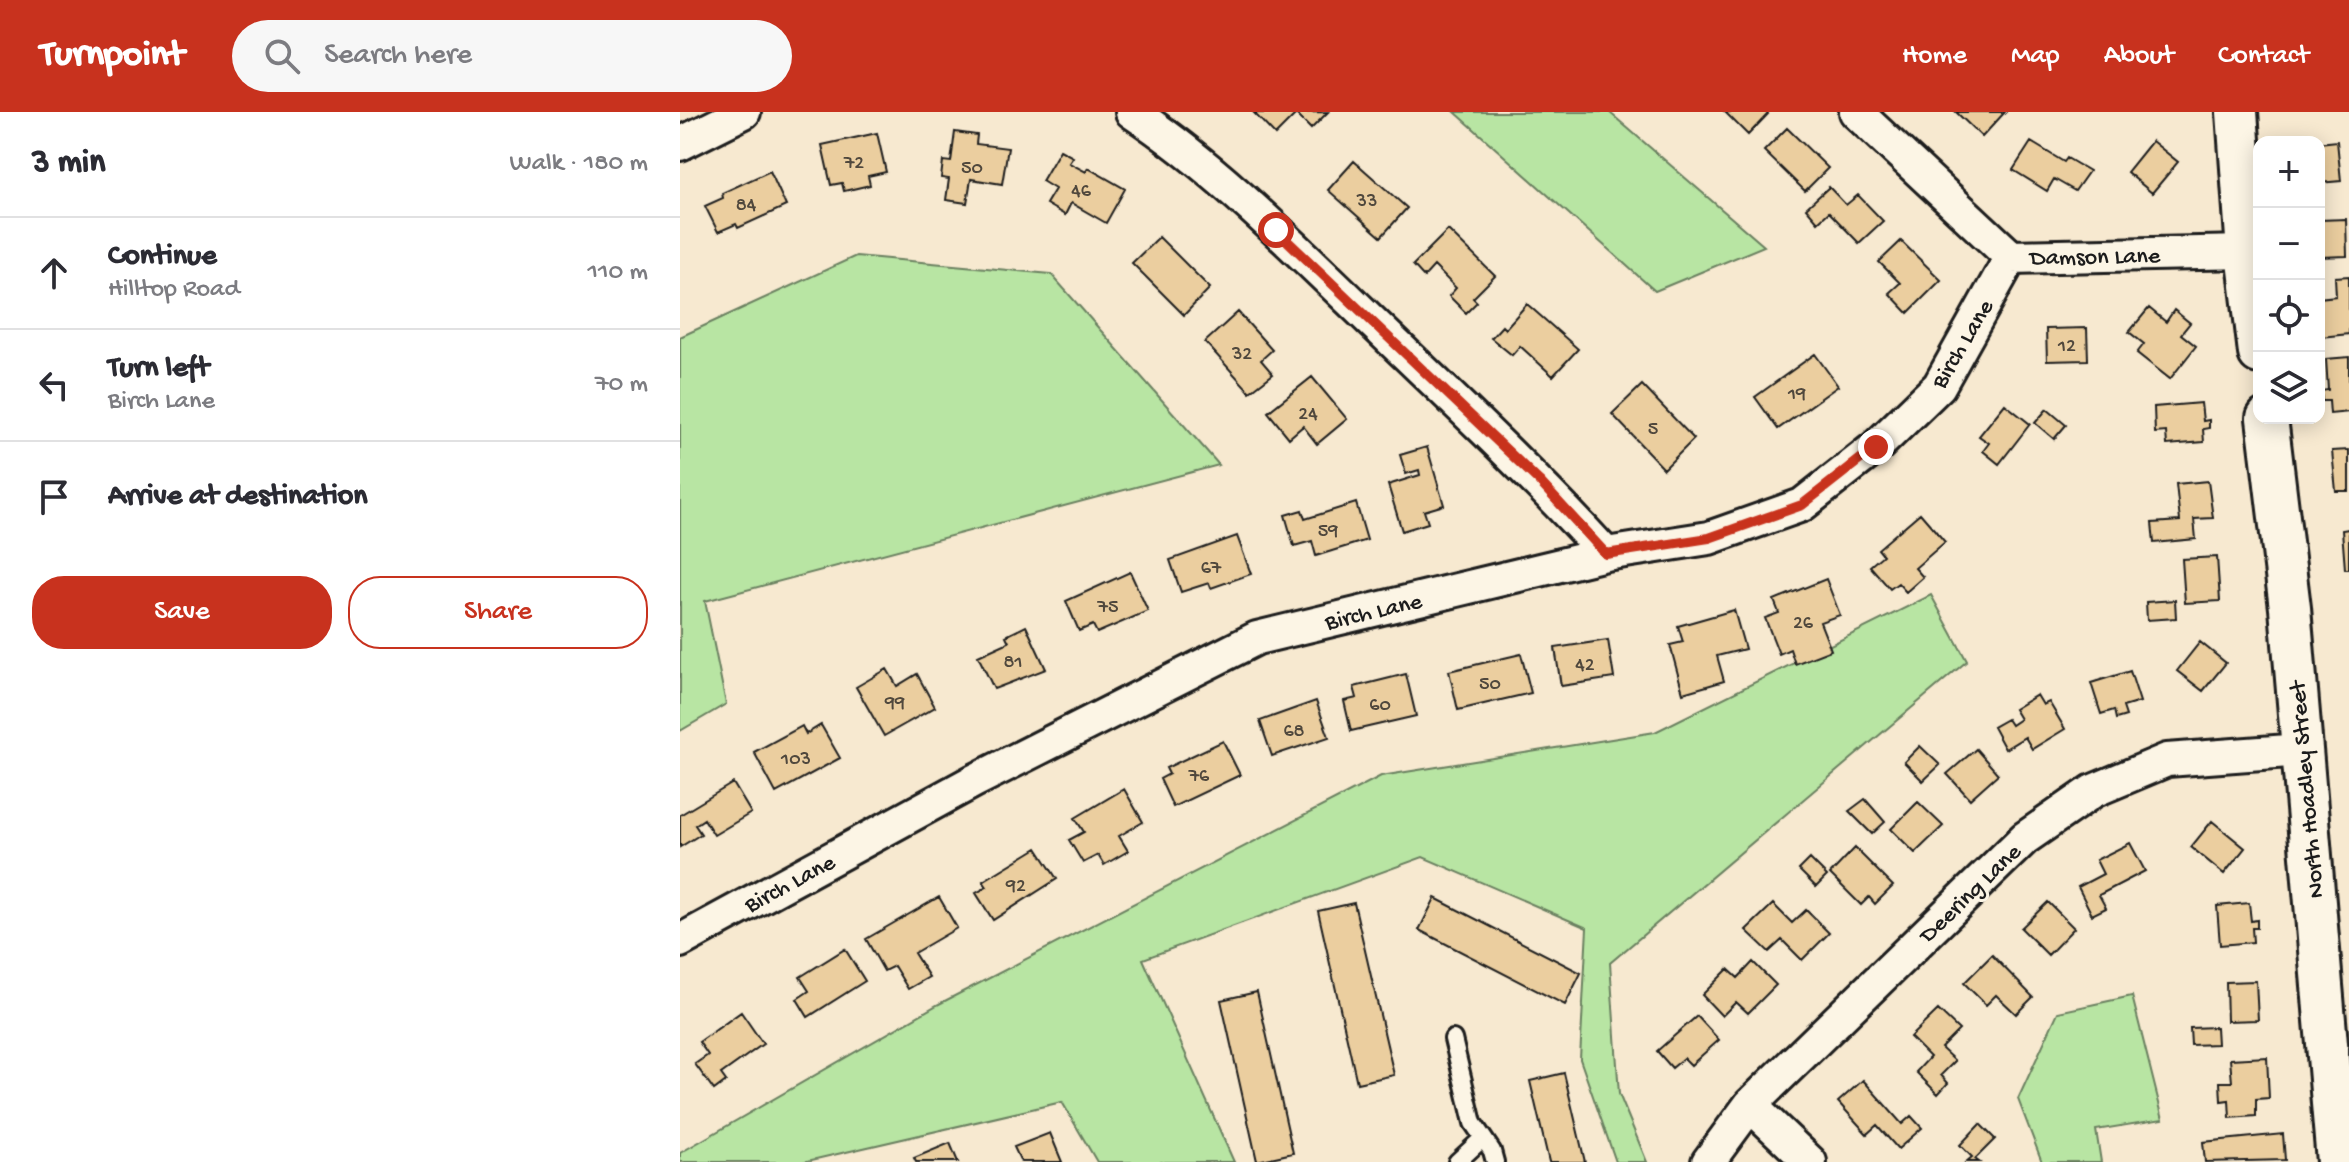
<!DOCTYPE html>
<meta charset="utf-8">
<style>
body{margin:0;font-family:"Gochi Hand",sans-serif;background:#f7f7f7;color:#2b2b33}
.controls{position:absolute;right:24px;top:24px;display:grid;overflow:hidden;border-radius:16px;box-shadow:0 4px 20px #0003}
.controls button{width:72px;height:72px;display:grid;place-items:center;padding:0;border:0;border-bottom:2px solid #e1e1e2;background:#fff;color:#2b2b33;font:40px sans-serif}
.stop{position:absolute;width:24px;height:24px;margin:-18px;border:6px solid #c8321e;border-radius:50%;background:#fff}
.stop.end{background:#c8321e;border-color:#fff;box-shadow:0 2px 8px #0008}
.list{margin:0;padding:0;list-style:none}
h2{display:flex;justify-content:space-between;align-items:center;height:104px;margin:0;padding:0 32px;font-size:34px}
h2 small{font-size:26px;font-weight:400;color:#7c7c81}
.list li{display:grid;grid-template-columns:52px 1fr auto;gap:24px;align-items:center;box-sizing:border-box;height:112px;padding:0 32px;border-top:2px solid #e1e1e2}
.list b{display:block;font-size:30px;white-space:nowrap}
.list p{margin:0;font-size:26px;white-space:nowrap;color:#7c7c81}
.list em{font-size:26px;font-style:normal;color:#7c7c81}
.actions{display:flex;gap:16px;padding:24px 32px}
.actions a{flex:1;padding:18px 0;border:2px solid #c8321e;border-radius:32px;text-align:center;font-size:28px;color:#c8321e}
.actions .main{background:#c8321e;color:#fff}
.icon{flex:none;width:44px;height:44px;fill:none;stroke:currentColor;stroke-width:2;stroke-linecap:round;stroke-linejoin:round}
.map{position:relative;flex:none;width:1669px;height:1050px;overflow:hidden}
header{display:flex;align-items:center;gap:48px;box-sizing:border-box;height:112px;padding:0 40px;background:#c8321e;color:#fff}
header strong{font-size:38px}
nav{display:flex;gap:44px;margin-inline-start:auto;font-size:28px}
.search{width:560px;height:72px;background:#f7f7f7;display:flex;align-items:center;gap:20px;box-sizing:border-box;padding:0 28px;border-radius:44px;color:#7c7c81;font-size:30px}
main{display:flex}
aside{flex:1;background:#fff}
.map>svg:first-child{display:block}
</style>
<header>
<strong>Turnpoint</strong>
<div class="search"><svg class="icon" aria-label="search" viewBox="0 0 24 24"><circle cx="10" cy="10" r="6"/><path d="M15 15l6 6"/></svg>Search here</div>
<nav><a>Home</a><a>Map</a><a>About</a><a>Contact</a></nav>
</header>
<main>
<aside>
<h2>3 min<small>Walk · 180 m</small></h2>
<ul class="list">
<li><svg class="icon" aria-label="ahead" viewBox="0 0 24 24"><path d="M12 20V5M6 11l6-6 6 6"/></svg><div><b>Continue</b><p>Hilltop Road</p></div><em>110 m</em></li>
<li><svg class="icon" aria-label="left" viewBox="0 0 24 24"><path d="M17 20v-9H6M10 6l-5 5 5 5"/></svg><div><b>Turn left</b><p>Birch Lane</p></div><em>70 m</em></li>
<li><svg class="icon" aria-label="arrive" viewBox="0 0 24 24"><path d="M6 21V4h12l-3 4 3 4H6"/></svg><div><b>Arrive at destination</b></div></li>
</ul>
<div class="actions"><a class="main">Save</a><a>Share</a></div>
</aside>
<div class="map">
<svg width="1669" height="1050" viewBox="0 0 1669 1050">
<rect width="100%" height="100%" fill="#f7e9d0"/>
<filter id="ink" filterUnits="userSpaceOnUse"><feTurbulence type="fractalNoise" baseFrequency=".0125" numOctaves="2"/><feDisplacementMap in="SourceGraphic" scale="16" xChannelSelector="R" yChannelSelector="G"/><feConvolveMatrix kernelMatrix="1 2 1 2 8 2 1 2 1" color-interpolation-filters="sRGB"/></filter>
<g filter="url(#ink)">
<!-- green -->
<path fill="#b8e5a3" stroke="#6a8060" stroke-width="2" d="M775 0H929L1084 134 975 179Z
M176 144 371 162 539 353 25 489 46 592 0 619V225Z
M1251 483 1287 549 930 851 939 982 967 1050H936L900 947 907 816 743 745 463 847 554 1050H417L382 990 123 1050H0V1041L257 893 701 664 975 620Z
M1452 884 1483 1007 1416 1018 1421 1050H1362L1338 987 1378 900Z"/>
<!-- building -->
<path fill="#ebce9f" stroke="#1c1c1c" stroke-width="2" d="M648 0 631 17 616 2 595 23 574 1Z
M1045 0H1086L1088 2 1068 23Z
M1276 0H1325L1302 25Z
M1107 16 1148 56 1125 79 1084 39Z
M275 20 297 23 296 32 328 36 322 72 291 67 287 91 266 88 269 67 261 66 263 49 271 50Z
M197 21 206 60 188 64 190 73 164 79 162 71 151 73 142 33Z
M1472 29 1498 50 1472 81 1447 60Z
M1657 29 1661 69 1639 71V31Z
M1351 30 1384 50 1387 46 1409 59 1395 79 1374 67 1367 79 1333 58Z
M380 38 393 45 389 51 406 60 408 56 445 77 426 111 391 91 385 103 366 92 375 77 362 69Z
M674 49 727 96 701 125 648 78Z
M90 59 106 94 58 116 56 112 38 120 25 94 43 86 42 81Z
M1149 75 1166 93 1178 83 1203 109 1179 131 1149 100 1138 110 1126 96Z
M1666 107 1667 144 1639 145V108Z
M768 118 815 164 793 186 797 190 786 201 769 184 776 176 754 154 744 165 733 153Z
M479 125 530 176 504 203 452 151Z
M1221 129 1261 168 1228 201 1209 181 1220 171 1199 150Z
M1669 164V222L1641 225 1639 186 1656 184 1655 165Z
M847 192 898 237 873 264 840 234 832 243 811 226 822 214 825 217Z
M1469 196 1486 210 1494 198 1510 211 1501 222 1516 234 1490 267 1457 241 1464 232 1449 220Z
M558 200 592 238 581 248 593 262 570 280 525 230Z
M1407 216 1408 248 1367 249 1366 217Z
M1135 242 1158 274 1098 317 1075 285Z
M1669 245V300L1650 302 1649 289H1642L1641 279 1648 278 1646 247Z
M632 265 667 307 637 332 623 314 609 326 588 300Z
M962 273 1014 327 984 357 932 302Z
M1521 291 1523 309 1529 308V316L1523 317 1524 330 1487 333 1486 320 1475 321 1474 295Z
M1325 292 1350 312 1319 352 1303 339 1309 331 1299 324Z
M1367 297 1386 313 1374 327 1355 311Z
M747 335 764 393 744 399 748 411 722 419 708 373 740 363 739 358 726 362 720 343Z
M1669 338V379H1656L1652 339Z
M1528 369 1533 406 1514 407 1516 427 1474 431 1472 411 1500 409 1496 372Z
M676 391 687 428 636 444 632 429 614 434 605 403 622 398 625 407Z
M1240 401 1265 430 1235 456 1243 465 1226 480 1218 471 1210 477 1190 454 1203 443 1198 437Z
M1669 417V457H1665L1662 418Z
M557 424 571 462 531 476 529 471 501 480 490 448Z
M1537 445 1540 489 1505 491 1502 447Z
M450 460 468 499 417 521 413 513 399 519 386 489Z
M1146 467 1160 503 1140 510 1151 538 1115 552 1110 537 1099 542 1085 506 1099 501 1094 488Z
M1495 488 1496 506 1467 508 1466 490Z
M1054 498 1065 537 1037 544 1044 569 1003 581 990 533 1003 530 998 514Z
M346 514 366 557 314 577 298 544 329 530 326 524Z
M928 528 934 566 881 574 875 536Z
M1520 530 1546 551 1523 579 1497 559Z
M841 542 851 581 778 598 769 559Z
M207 557 217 574 237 562 255 595 204 624 176 575Z
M1450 559 1460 590 1443 595 1446 604 1436 607 1434 598 1421 602 1411 571Z
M726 562 736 604 671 619 664 589 677 586 674 575Z
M1357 583 1363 593 1369 590 1385 617 1352 637 1345 625 1325 637 1313 615 1327 607 1331 613 1340 607 1334 597Z
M636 589 649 625 592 644 580 609Z
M141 613 160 646 96 681 74 640 122 614 126 622Z
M543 629 560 663 493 695 480 667 489 662 486 656Z
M1240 634 1260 653 1243 669 1224 650Z
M1296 637 1318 662 1290 687 1267 662Z
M53 671 71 701 34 723 24 707 15 713 21 722 0 735V703Z
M444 677 463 710 439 724 448 739 424 753 418 743 403 751 389 728 404 720 395 706Z
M1185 687 1205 710 1192 722 1169 699Z
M1238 690 1263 714 1235 741 1211 717Z
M1532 709 1565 736 1544 762 1511 735Z
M1450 731 1465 759 1419 783 1426 796 1412 803 1398 775 1423 762 1416 748Z
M357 736 377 767 313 808 296 781 307 775 303 769Z
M1175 736 1213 774 1195 792 1189 785 1181 793 1150 762Z
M1130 747 1147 764 1136 775 1119 758Z
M259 785 277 816 234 841 249 865 228 877 214 854 204 859 186 827Z
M755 786 901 861 885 893 739 818Z
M1368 790 1394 816 1368 843 1341 816Z
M674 791 714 963 677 971 638 799Z
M1569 791 1571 809 1577 808V816H1572L1573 830 1540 833 1537 794Z
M1093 792 1112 811 1126 798 1149 821 1122 848 1102 828 1089 840 1066 818Z
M165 837 185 869 128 905 117 887 129 879 120 865Z
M1312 843 1353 885 1336 902 1316 883 1306 893 1284 871Z
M1073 850 1096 873 1068 901 1056 890 1042 904 1022 883 1048 857 1058 866Z
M1576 869 1578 908 1547 909 1546 870Z
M577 880 613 1041 577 1049 541 888Z
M1258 898 1279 918 1261 936 1275 949 1261 963 1268 971 1258 982 1236 960 1250 945 1230 925Z
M61 900 83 932 41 962 46 969 34 978 15 952 28 943 19 930Z
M1017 904 1039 928 1011 953 1004 946 992 956 977 939Z
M1536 915 1537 932 1511 933 1510 916Z
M1587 945 1589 986 1576 987V1004L1550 1006 1549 988 1541 989 1540 970H1552L1550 947Z
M884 961 905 1050H869L850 969Z
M1183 968 1222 1012 1231 1004 1242 1016 1218 1037 1197 1013 1187 1022 1158 990Z
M1300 1012 1315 1027 1295 1047 1299 1050H1286L1292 1045 1280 1033Z
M370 1021 382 1050H341L334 1035Z
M1603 1022 1605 1048 1525 1050 1523 1030Z
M270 1031 278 1050H236L234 1046Z"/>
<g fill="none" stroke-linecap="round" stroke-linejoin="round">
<!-- service casing -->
<g stroke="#1c1c1c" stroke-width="22">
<path id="service" d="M773 927 793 1011 812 1039 815 1050
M777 1050 803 1026"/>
</g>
<!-- minor casing -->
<g stroke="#1c1c1c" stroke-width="38">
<path id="minor" d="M452 0C536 56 608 129 681 199 764 279 848 357 926 442
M1176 0 1331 145 1567 140
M0 32 64 0
M0 829 294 669 577 526 926 442 1029 426 1122 393 1196 335 1259 274 1331 145
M1070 993 1130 1050
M1028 1050 1070 993 1345 726 1413 679 1487 648 1622 638"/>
</g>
<!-- tertiary casing -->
<g stroke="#1c1c1c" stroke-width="46">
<path id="tertiary" d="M1557 0 1567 140 1579 241
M1587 306 1610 496 1657 1050"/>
</g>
<!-- service -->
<use href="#service" stroke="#fcf5e5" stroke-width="16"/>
<!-- minor -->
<use href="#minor" stroke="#fcf5e5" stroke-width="32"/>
<!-- tertiary -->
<use href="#tertiary" stroke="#fcf5e5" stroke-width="40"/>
</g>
</g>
<g fill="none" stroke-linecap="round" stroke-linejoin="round" filter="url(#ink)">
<!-- route -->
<path stroke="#c8321e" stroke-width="10" d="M596 118 859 369 926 442 1029 426 1122 393 1196 335"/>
</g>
<g text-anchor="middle" stroke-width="6" stroke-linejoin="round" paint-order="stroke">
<!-- number labels -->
<g font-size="20" fill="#50483d">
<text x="174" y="56">72</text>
<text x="292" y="61">50</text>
<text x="401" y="84">46</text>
<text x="687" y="94">33</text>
<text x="66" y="98">84</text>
<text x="1387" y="239">12</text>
<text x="562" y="247">32</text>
<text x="1117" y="287">19</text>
<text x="628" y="307">24</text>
<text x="973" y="322">5</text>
<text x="648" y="424">59</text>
<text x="531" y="461">67</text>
<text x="428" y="500">75</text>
<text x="1123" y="516">26</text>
<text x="333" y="555">81</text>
<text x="905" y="558">42</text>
<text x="810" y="577">50</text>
<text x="215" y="596">99</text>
<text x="700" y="598">60</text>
<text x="614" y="624">68</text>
<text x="116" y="652">103</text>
<text x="519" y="669">76</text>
<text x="336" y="779">92</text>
</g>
<!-- street labels -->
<g font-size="24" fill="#1c1c1c" stroke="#fcf5e5">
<text transform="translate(1415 143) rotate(-1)" y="8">Damson Lane</text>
<text transform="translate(1281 231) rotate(-59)" y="8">Birch Lane</text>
<text transform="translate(693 498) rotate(-13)" y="8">Birch Lane</text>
<text transform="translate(1625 678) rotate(-95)" y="8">North Hoadley Street</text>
<text transform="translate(109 770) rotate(-28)" y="8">Birch Lane</text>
<text transform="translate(1289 780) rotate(-44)" y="8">Deering Lane</text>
</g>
</g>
</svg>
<div class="controls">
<button>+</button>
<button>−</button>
<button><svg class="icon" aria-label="locate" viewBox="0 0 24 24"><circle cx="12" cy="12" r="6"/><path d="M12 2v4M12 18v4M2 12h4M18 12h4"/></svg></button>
<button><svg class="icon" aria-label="layers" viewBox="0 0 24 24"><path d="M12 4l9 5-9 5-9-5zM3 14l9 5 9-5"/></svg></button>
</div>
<div class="stop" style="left:596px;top:118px"></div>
<div class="stop end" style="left:1196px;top:335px"></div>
</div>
</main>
